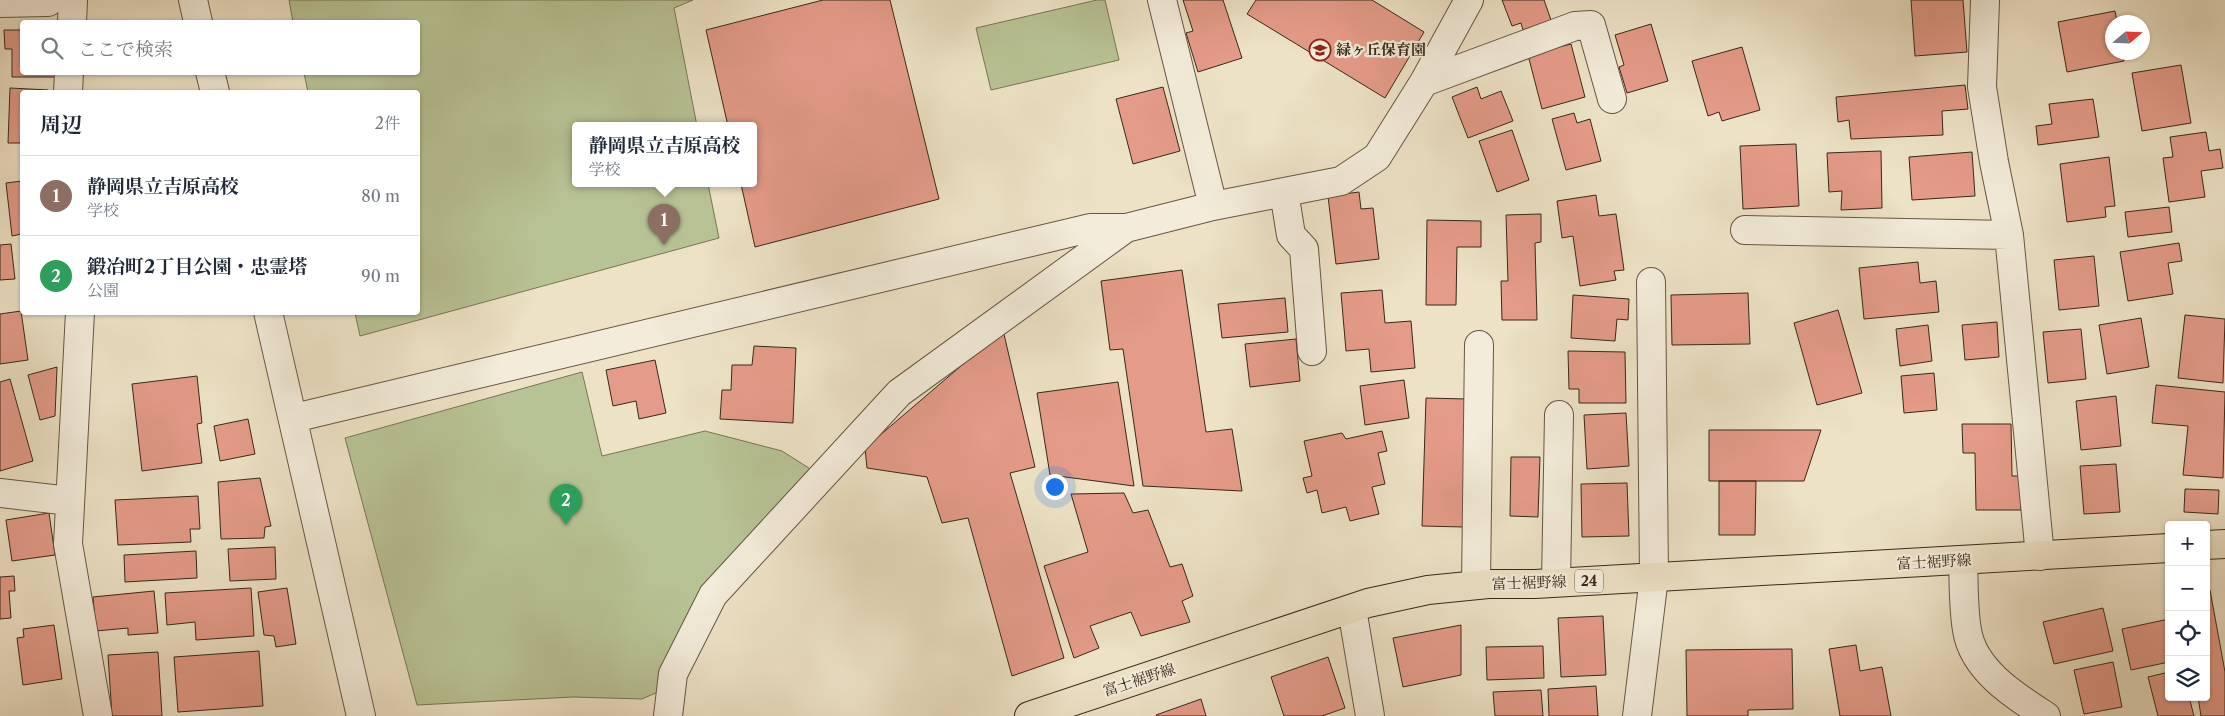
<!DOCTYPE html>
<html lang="ja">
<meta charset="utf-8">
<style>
body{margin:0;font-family:"Libre Caslon Text","Noto Serif JP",serif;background:#f2f2f3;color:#1f2937}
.controls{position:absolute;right:15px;bottom:15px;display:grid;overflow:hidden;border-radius:5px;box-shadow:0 1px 4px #0004}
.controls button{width:45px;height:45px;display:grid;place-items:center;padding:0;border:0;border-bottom:1px solid #e0e1e3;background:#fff;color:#1f2937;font:25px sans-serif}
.compass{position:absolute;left:2105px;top:15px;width:45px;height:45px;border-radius:50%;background:#fff;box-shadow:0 1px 4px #0004;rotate:71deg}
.you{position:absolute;left:1054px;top:486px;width:18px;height:18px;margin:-12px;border:4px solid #fff;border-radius:50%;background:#1a73e8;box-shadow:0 0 0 8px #1a73e833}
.badge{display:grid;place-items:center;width:32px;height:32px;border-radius:50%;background:#7c3aed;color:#fff;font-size:16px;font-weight:700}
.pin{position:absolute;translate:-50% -41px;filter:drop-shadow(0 1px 2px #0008)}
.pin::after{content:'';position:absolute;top:26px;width:18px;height:15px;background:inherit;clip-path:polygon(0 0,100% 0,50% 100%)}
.popup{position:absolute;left:572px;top:122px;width:185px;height:65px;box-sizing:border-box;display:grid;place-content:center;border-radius:5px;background:#fff;filter:drop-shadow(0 1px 4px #0005);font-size:16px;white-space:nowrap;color:#747a83}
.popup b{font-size:19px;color:#1f2937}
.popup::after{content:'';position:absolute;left:50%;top:100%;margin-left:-10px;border:10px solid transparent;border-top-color:#fff}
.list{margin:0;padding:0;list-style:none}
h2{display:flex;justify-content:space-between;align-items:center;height:65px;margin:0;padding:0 20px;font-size:21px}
h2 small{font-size:16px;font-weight:400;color:#747a83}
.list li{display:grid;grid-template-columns:32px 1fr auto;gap:15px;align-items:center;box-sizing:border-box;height:80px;padding:0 20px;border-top:1px solid #e0e1e3}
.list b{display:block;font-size:19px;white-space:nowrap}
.list p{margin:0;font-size:16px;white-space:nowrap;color:#747a83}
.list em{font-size:16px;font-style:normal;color:#747a83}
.icon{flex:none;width:28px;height:28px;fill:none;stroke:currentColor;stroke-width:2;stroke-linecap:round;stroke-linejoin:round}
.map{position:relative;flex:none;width:2225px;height:716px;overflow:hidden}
.search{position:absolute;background:#fff;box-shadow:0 1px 4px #0004;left:20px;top:20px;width:400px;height:55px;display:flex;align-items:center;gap:12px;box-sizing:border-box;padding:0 18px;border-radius:5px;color:#747a83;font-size:19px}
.panel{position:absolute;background:#fff;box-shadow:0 1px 4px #0004;left:20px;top:90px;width:400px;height:225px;border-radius:5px}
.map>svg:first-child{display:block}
</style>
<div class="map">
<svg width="2225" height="716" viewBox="0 0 2225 716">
<rect width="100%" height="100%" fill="#ede2c6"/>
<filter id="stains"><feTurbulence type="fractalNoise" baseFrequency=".004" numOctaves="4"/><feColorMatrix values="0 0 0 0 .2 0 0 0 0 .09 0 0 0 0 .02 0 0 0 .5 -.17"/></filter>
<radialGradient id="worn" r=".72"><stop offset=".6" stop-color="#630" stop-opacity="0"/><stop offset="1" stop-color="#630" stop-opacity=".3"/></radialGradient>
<!-- green -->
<path fill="#b8c395" stroke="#787656" d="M289 0H693L674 8 697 126H575V184H708L719 238 360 336 355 313 418 312V92H308L304 73 418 72V22H293Z
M1097 0H1105L1119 60 991 90 976 28Z
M582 372 602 456 705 431 782 451 812 470 658 692 642 699 573 697 417 705 345 438Z"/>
<!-- building -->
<path fill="#e49b89" stroke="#392818" d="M823 0H890L939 199 755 247 741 184H753V126H728L706 30Z
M1183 0H1223L1242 58 1198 72 1186 33 1193 31Z
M1256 0H1372L1424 32 1385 98 1247 14Z
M1502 0H1544L1551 20 1523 30 1521 23 1512 26Z
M1911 0H1963L1967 52 1915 56Z
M2115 11 2117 22H2112V52H2123L2124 61 2067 72 2058 22Z
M1651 24 1668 81 1627 93 1619 67 1624 65 1615 35Z
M4 30H22V72H58V77H12V49H5Z
M1571 44 1585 97 1542 109 1528 55Z
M1742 47 1760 110 1722 121 1719 112 1708 116 1692 61Z
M2181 65 2191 123 2142 131 2132 73Z
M1965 85 1968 109 1942 111 1943 135 1851 139 1849 120 1838 122 1836 97Z
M1163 87 1180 151 1133 164 1116 99Z
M1477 87 1481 99 1501 91 1513 121 1468 138 1452 97Z
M10 88 48 90V92H22V143H8Z
M2093 99 2099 137 2038 145 2036 126 2052 124 2049 104Z
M1574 113 1577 123 1590 119 1601 161 1566 170 1552 119Z
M1512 130 1529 180 1497 192 1479 141Z
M2206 132 2209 151 2220 149 2223 168 2201 171 2205 197 2169 202 2163 158 2173 157 2170 137Z
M1796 144 1799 206 1743 209 1740 146Z
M1881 151 1882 208 1841 210 1842 191 1829 192 1827 153Z
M1972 152 1975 196 1912 200 1909 157Z
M2109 157 2115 206 2105 207 2106 217 2067 222 2060 164Z
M22 181V234L12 236 6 183Z
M1359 192 1361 209 1373 208 1379 259 1336 264 1328 196Z
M1596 195 1599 216 1616 214 1624 270 1614 271 1616 280 1580 286 1573 236 1562 238 1557 201Z
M2169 207 2172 232 2128 237 2125 212Z
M1541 214V242L1535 243 1537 320H1502L1501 281H1508L1506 215Z
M1427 220 1481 221V247H1457L1456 305H1426Z
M2179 243 2182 261 2168 263 2173 294 2128 301 2120 252Z
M11 244 15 279 0 280V245Z
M2094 256 2099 306 2059 310 2054 260Z
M1918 262 1920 283 1936 281 1939 312 1864 319 1859 268Z
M1182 270 1206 432 1232 429 1242 491 1143 486 1123 349 1110 350 1101 281Z
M1382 290 1385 323 1411 321 1415 368 1371 372 1369 349 1346 351 1341 293Z
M1748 293 1750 344 1672 345 1671 295Z
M1573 295 1629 299 1628 320 1617 319 1615 341 1571 338Z
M1285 298 1288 332 1222 338 1218 304Z
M1838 310 1862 393 1817 405 1794 323Z
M21 311 28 360 0 364V314Z
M2185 315 2225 319 2223 383 2178 378Z
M2141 318 2149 367 2107 374 2099 325Z
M1997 322 1999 357 1965 360 1962 325Z
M1928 325 1932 361 1900 366 1896 329Z
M2081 329 2086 379 2048 383 2043 332Z
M1003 330 1035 467 1010 473 1064 658 1012 676 968 518 942 523 927 477 867 468 865 448Z
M1296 339 1300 381 1250 387 1245 344Z
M754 346 796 348 793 423 720 419 722 390H731L732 365H752Z
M1568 351 1625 352 1626 403H1579V389H1569Z
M655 360 666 413 639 419 636 401 613 406 606 370Z
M57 367 55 416 40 420 28 375Z
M1934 373 1937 410 1904 413 1901 376Z
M197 376 202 423 197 424 202 463 142 471 132 384Z
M10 379 33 461 0 471V382Z
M1404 380 1409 418 1365 425 1360 386Z
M1118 382 1134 486 1050 475 1037 393Z
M2156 385 2225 392 2223 478 2183 475 2188 426 2152 423Z
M2116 396 2121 446 2081 450 2076 401Z
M1426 398 1467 399 1464 527 1422 526Z
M1626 413 1629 466 1587 469 1584 415Z
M248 419 255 454 220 461 214 426Z
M1962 424H2011L2012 476H2021V510H1976L1975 453H1963Z
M1709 430H1821L1804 481H1709Z
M1382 431 1387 451 1378 453 1385 484 1372 487 1379 514 1350 521 1346 507 1322 513 1317 490 1307 493 1303 478 1312 476 1304 441 1342 433 1346 439Z
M1511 457H1540L1538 517 1510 516Z
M2116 464 2120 512 2084 514 2080 466Z
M260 478 271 526 265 527 264 538 221 539 218 482Z
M1719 481H1756L1755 535H1719Z
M1627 483 1629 536 1582 537 1581 484Z
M2185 489 2219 490 2218 514 2184 512Z
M1124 493 1133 513 1148 510 1170 567 1182 564 1193 596 1182 601 1190 622 1141 636 1131 612 1090 626 1099 648 1074 658 1044 566 1088 552 1071 494Z
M198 496 200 529H190L191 542 118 545 115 500Z
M49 513 55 555 12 561 6 520Z
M275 547 276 579 230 581 228 549Z
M196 551 197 578 125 582 124 555Z
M14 576 15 591H9L11 618 0 619V577Z
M251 588 254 636 196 640 195 622 167 625 165 593Z
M287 588 296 644 276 647 274 636 264 635 258 592Z
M2210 590 2225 672V716H2201L2198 697H2206V591Z
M154 591 158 633 128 635V628L96 631 93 597Z
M2103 608 2113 651 2054 664 2043 622Z
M1603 616 1606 675 1561 677 1558 618Z
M2169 619V662L2131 670 2122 629Z
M54 625 62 679 23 685 17 638 24 637 23 629Z
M1461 625V675L1403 687 1393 638Z
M1856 645 1860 671 1882 667 1891 716H1840L1829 649Z
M1543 646 1544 678 1487 680 1486 647Z
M1792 649 1793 709 1748 710V716H1687L1686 650Z
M259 651 263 706 178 712 174 657Z
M158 652 162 716H112L108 655Z
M1328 657 1345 708 1322 716H1284L1271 677Z
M2113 662 2122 707 2084 714 2074 670Z
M2169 672V697H2189L2194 716H2158L2148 677Z
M1596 686 1598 716H1549L1548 689Z
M1541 690 1543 716H1495L1493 692Z
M1201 699 1206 716H1157L1156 715Z"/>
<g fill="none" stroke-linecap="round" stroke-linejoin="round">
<!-- minor casing -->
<g stroke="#665644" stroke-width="30">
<path id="minor" d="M193 0 198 22
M1162 0 1213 206
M1985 0 1982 87 1994 162 2009 235 2040 556
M0 3 48 2 51 0
M72 22 73 0
M210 72 215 92
M1424 82 1575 26 1591 25 1612 99
M68 92 69 72
M1284 192 1291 235 1304 249 1312 351
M1745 230 2009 235
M80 312 68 544 98 716
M268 312 361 716
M294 418 1090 228H1126L1213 206 1341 181 1377 157 1424 82 1469 0
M0 493 70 501
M1963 560C1964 583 1963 607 1967 630 1973 670 2015 696 2046 716
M1556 582 1559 415
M1476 585 1479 345
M1352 609 1370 716
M668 716 673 674 713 595 899 393 1126 228
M1637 716 1654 577 1651 282"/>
</g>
<!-- major casing -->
<g stroke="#392818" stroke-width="30">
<path id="major" d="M2206 545 2225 544
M1029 716 1368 603 1428 590 1488 584H1535L2169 548"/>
</g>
<!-- minor -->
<use href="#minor" stroke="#f3ecda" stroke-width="28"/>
<!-- major -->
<use href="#major" stroke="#ede2c6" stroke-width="28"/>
</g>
<!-- icons -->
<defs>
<g id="school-ring" transform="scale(1.125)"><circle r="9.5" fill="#f3ecda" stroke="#8f2418" stroke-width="1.5"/><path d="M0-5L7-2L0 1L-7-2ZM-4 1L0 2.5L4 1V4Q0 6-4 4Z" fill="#8f2418"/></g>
</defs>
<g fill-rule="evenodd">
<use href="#school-ring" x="1320" y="50"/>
</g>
<g text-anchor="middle" stroke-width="4.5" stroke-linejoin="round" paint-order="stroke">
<!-- shield labels -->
<rect fill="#f3ecda" stroke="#716352" stroke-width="1" x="1575" y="569.5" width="28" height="23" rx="4"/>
<g font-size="14" font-weight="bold" fill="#392818">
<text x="1589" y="586">24</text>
</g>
<!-- poi labels -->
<g font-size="15" font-weight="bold" fill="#392818" stroke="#f3ecda" text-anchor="start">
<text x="1336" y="55">緑ヶ丘保育園</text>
</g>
<!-- street labels -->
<g font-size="15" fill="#392818" stroke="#f3ecda">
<text transform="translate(1934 562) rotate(-3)" y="5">富士裾野線</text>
<text transform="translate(1529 583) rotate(-2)" y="5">富士裾野線</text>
<text transform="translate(1139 680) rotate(-18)" y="5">富士裾野線</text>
</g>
</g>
<rect width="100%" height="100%" filter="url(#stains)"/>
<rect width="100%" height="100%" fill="url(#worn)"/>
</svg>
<div class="controls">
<button>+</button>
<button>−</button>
<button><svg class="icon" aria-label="locate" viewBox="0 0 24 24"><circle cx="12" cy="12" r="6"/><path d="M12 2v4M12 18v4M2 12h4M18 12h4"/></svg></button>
<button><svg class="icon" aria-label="layers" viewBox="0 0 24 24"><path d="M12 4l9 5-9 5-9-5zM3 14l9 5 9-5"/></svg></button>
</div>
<svg class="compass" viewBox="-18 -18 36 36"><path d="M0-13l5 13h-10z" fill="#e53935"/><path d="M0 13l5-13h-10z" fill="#747a83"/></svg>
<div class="you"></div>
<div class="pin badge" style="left:664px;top:245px;background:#8d6e63">1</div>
<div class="popup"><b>静岡県立吉原高校</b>学校</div>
<div class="pin badge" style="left:566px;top:525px;background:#2e9e5b">2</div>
<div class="search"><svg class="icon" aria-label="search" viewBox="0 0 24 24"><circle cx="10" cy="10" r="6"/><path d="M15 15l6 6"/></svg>ここで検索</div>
<section class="panel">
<h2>周辺<small>2件</small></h2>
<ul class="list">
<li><span class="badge" style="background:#8d6e63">1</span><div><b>静岡県立吉原高校</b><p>学校</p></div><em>80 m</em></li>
<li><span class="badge" style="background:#2e9e5b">2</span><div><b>鍛冶町2丁目公園・忠霊塔</b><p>公園</p></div><em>90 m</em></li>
</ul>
</section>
</div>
